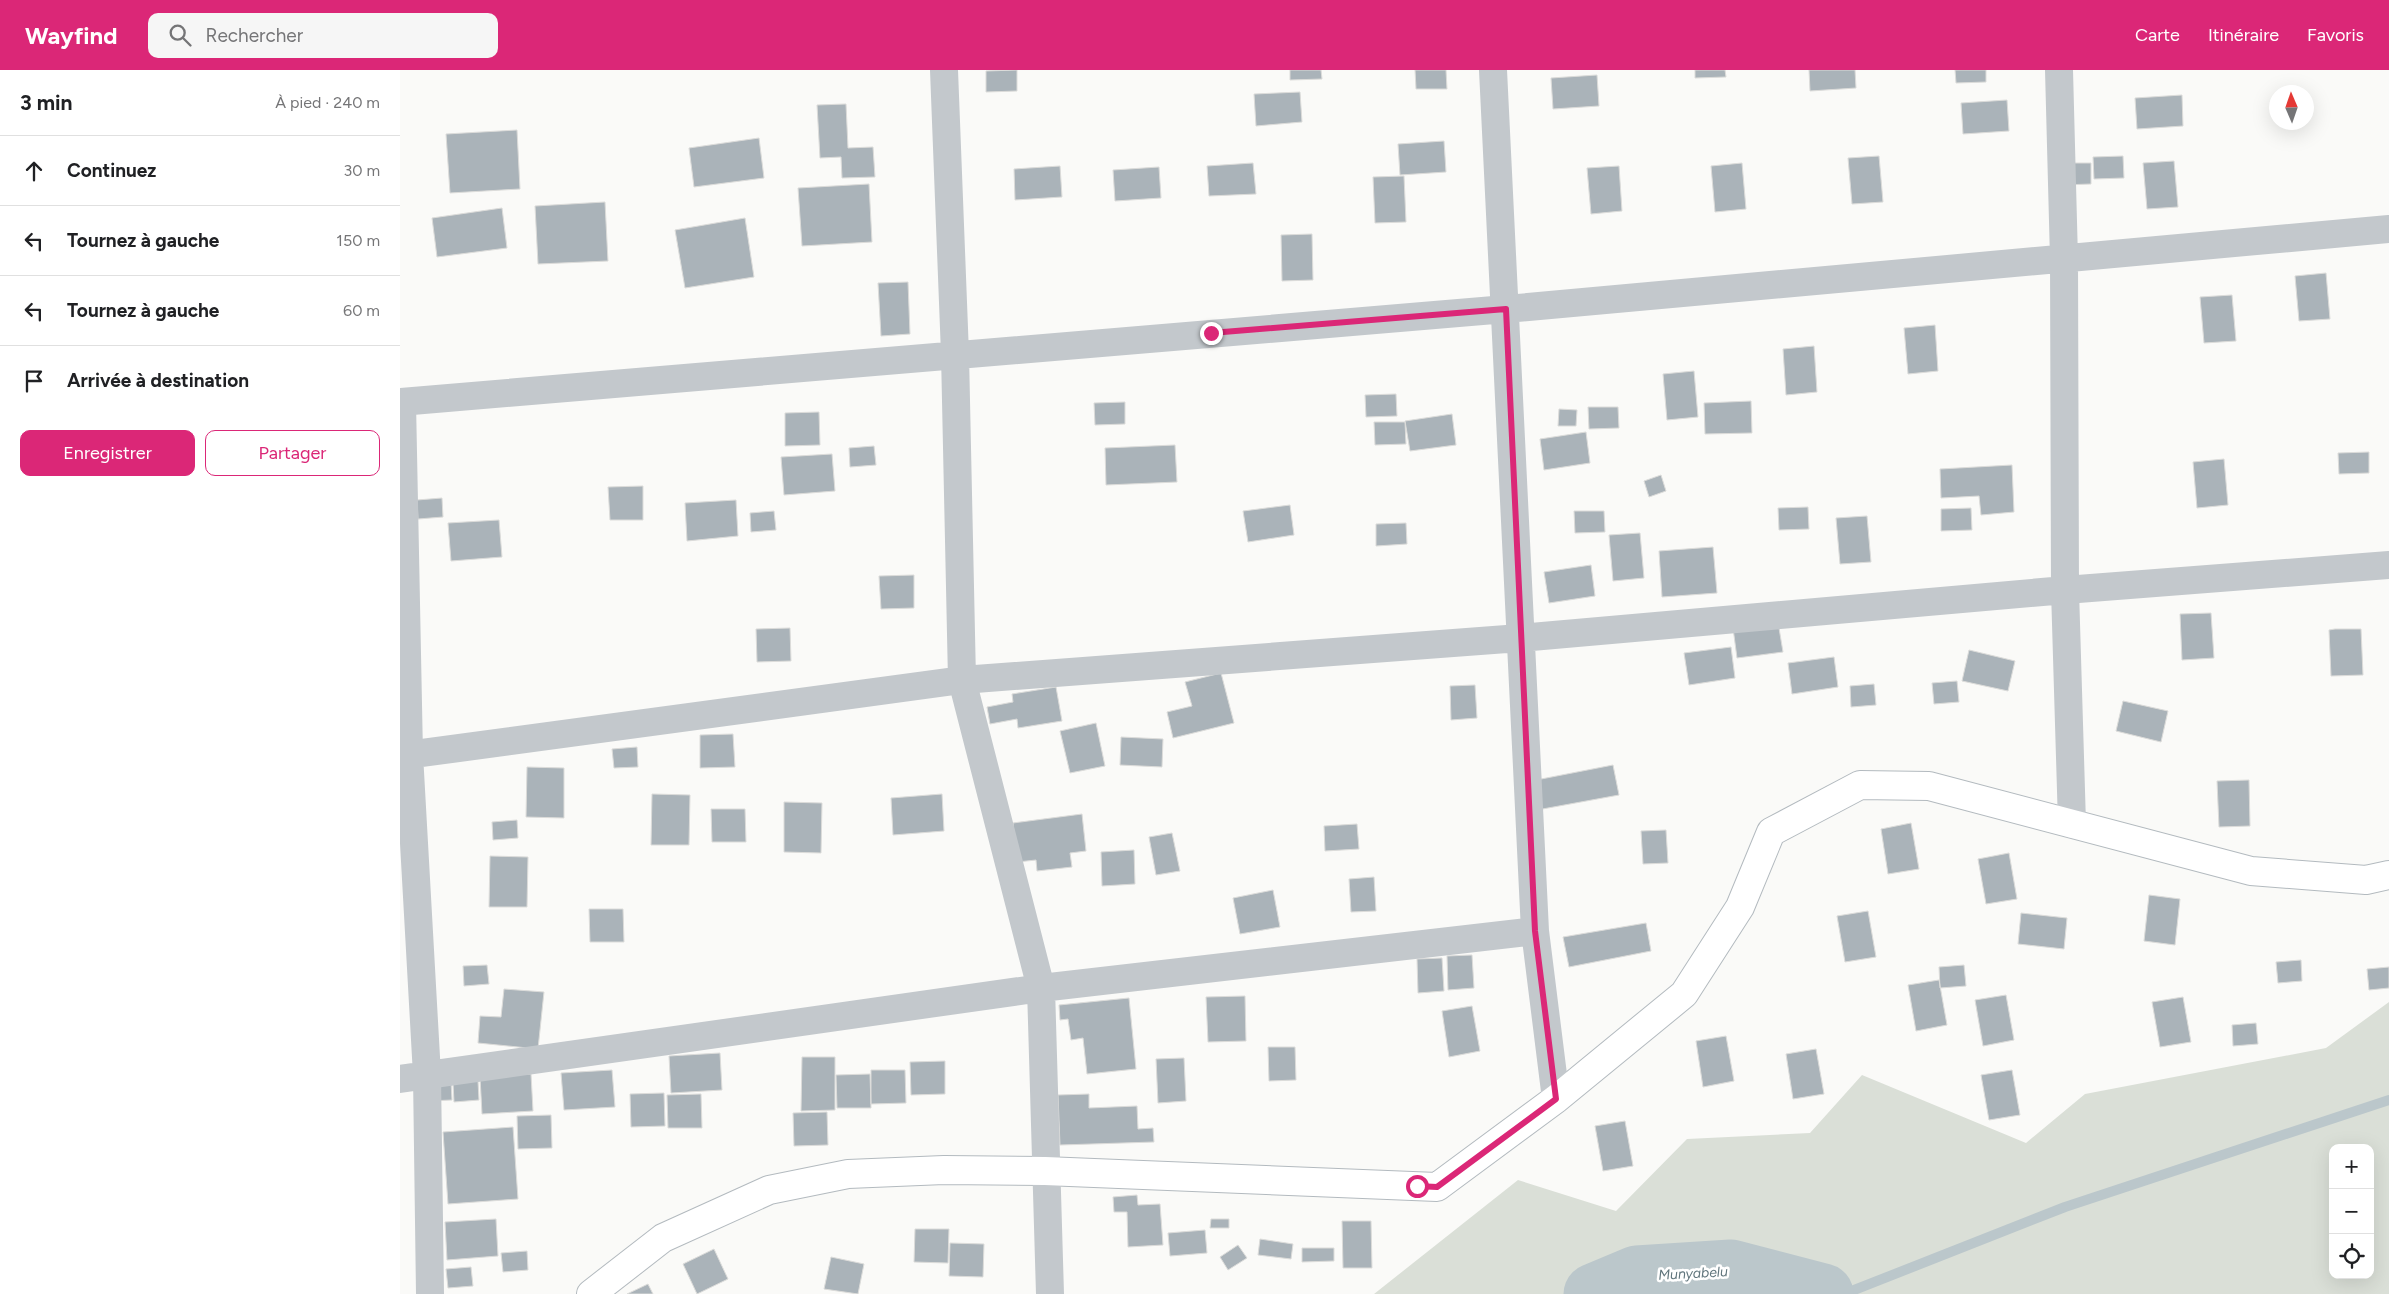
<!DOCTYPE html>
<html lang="fr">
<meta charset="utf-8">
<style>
body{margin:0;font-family:Figtree,sans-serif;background:#f6f6f6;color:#202124}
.controls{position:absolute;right:15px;bottom:15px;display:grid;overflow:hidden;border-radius:10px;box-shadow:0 5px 20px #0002}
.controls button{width:45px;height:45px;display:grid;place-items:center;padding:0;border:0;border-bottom:1px solid #e0e0e0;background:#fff;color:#202124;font:25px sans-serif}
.compass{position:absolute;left:1869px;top:15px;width:45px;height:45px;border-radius:50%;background:#fff;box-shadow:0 5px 20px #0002;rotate:358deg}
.stop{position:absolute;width:15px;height:15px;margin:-11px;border:4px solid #db2777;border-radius:50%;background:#fff}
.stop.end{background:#db2777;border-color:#fff;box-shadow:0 1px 5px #0008}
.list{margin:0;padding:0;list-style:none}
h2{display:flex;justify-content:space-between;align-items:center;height:65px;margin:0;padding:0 20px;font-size:21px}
h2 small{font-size:16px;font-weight:400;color:#757577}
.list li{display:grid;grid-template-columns:32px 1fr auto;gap:15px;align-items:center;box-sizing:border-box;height:70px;padding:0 20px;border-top:1px solid #e0e0e0}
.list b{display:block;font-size:19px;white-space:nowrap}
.list em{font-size:16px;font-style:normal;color:#757577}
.actions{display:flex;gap:10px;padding:15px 20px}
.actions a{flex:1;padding:11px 0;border:1px solid #db2777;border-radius:10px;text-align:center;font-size:18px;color:#db2777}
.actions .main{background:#db2777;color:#fff}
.icon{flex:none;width:28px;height:28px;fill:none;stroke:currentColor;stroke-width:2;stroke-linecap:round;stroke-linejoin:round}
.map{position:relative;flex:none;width:1989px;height:1224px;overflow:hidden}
header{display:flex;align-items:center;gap:30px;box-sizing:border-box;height:70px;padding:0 25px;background:#db2777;color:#fff}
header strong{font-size:24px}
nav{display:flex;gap:28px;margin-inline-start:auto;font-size:18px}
.search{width:350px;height:45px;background:#f6f6f6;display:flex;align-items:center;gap:12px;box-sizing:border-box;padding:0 18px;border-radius:10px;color:#757577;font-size:19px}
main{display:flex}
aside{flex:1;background:#fff}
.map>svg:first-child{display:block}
</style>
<header>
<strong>Wayfind</strong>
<div class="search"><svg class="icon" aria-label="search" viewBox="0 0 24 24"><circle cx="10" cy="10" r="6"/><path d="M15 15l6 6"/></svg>Rechercher</div>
<nav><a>Carte</a><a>Itinéraire</a><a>Favoris</a></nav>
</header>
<main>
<aside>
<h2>3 min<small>À pied · 240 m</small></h2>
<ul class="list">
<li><svg class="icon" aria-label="ahead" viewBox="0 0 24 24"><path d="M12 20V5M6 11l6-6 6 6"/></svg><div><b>Continuez</b></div><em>30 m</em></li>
<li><svg class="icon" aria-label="left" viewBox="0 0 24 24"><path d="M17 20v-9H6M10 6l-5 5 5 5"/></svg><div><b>Tournez à gauche</b></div><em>150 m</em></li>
<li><svg class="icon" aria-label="left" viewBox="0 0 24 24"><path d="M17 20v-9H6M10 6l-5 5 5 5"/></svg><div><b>Tournez à gauche</b></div><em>60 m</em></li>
<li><svg class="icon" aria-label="arrive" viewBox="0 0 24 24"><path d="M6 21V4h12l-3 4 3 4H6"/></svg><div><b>Arrivée à destination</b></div></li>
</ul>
<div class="actions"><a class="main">Enregistrer</a><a>Partager</a></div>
</aside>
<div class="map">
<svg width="1989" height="1224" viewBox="0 0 1989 1224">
<rect width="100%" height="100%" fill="#fafaf8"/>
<!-- green -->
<path fill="#dadfd7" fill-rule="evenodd" d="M1989 932V1224H974L1118 1110 1216 1141 1287 1069 1410 1063 1462 1005 1626 1073 1685 1024 1926 978ZM1933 1078H1970V1205H1933Z"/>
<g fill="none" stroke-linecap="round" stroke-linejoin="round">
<!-- stream -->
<path stroke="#bbc7cb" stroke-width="10" d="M1444 1224 1665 1137 1989 1030"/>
<!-- river -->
<path stroke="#bbc7cb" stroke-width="61" d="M1194 1224 1237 1206 1331 1200 1423 1224"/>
</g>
<!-- building -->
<path fill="#aab3b9" stroke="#dcdcda" d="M617 0V21L586 22V1Z
M890 0H921L922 9 890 10Z
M1015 0H1046L1047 19H1016Z
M1295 0H1325L1326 7 1295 8Z
M1409 0H1455L1456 18 1410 21Z
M1555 0H1586V12L1556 13Z
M1197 5 1199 36 1153 39 1151 8Z
M900 22 902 52 856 56 854 24Z
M1782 25 1783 56 1737 59 1735 28Z
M1607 30 1609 61 1563 64 1561 33Z
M446 34 448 78 473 77 475 107 442 108 441 87 420 88 417 35Z
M117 60 120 119 50 123 46 64Z
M359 68 364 108 294 117 289 78Z
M1044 71 1046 102 1000 105 998 74Z
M1479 86 1483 132 1452 134 1448 88Z
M1723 86 1724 108 1694 109 1693 87Z
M1774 91 1778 137 1747 139 1743 93Z
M853 93 856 124 809 126 807 96Z
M1342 93 1346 139 1315 142 1311 96Z
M1660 93H1691V114L1661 115Z
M660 96 662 127 615 130 614 99Z
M1219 96 1222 141 1191 144 1187 98Z
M759 97 761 128 715 131 713 100Z
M1004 106 1006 152 975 153 973 107Z
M469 114 472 172 402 176 398 118Z
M205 132 208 191 138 194 135 136Z
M102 138 107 178 37 187 32 148Z
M345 148 354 207 285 218 275 160Z
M912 164 913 210 882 211 881 165Z
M1926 203 1930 249 1899 251 1895 206Z
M508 212 510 264 481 266 478 213Z
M1832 225 1836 271 1804 273 1800 227Z
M1535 255 1538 301 1508 304 1504 258Z
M1414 276 1417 322 1386 325 1383 279Z
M1294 301 1298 347 1267 350 1263 304Z
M996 324 997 346 966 347 965 325Z
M1351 331 1352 363 1305 364 1304 333Z
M725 332V354L695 355 694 333Z
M1188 337H1218L1219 358 1189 359Z
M1159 339 1177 340 1176 356H1158Z
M419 342 420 375 385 376V343Z
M1052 344 1056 375 1010 381 1005 351Z
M974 352H1005L1006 374 975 375Z
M1186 362 1190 393 1144 400 1140 369Z
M775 375 777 412 706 415 705 378Z
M474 376 476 395 450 397 449 378Z
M1969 382V403L1939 404 1938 383Z
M432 384 435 421 384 425 381 387Z
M1824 389 1828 435 1797 438 1793 392Z
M1612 395 1614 442 1581 445 1579 426 1541 428 1540 399Z
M1261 405 1266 421 1249 427 1244 411Z
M243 416V450H210L208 417Z
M42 428 43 447 18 449 17 430Z
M336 430 338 466 287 471 285 433Z
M890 435 894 465 848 472 843 441Z
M1408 437 1409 459 1379 460 1378 438Z
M1571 438 1572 460 1541 461V439Z
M374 441 376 460 351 462 350 443Z
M1174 441H1204L1205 462 1175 463Z
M1467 446 1471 492 1440 494 1436 448Z
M99 450 102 487 51 491 48 453Z
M1006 453 1007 474 976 476V454Z
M1240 463 1244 508 1213 511 1209 465Z
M1313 477 1317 523 1262 527 1259 481Z
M1191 495 1195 526 1149 533 1144 502Z
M514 505V538L481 539 479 506Z
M1811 543 1814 588 1782 590 1780 544Z
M1378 552 1383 582 1337 588 1333 558Z
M390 558 391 591 357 592 356 559Z
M1935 559H1961L1963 605 1931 606 1929 560Z
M1331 577 1335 608 1289 615 1284 583Z
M1569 580 1615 591 1608 621 1562 611Z
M1434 587 1438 617 1392 624 1388 593Z
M821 603 834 653 773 668 767 642 792 636 785 612Z
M1557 611 1559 632 1534 634 1532 613Z
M1474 614 1476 635 1451 637 1450 616Z
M1075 615 1077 648 1051 650 1050 616Z
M656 617 662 651 618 658 617 649 590 654 587 637 613 632 612 624Z
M1723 631 1768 641 1761 672 1716 661Z
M696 653 705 696 670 703 660 661Z
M333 664 335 697 300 698V665Z
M721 667 763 669 762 697 720 695Z
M237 677 238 697 214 698 212 679Z
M1213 695 1219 725 1137 740 1131 711Z
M127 697 164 698V748L126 747Z
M1849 710 1850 756 1819 757 1817 711Z
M252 724 290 725 289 775H251Z
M542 724 544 761 493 765 491 728Z
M384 732 422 733 421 783 384 782Z
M311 739H345L346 772H312Z
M682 744 686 781 670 783 672 797 637 801 636 790 617 792 613 753Z
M117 750 118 768 93 770 92 752Z
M1511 753 1519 799 1488 804 1481 759Z
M957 754 959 779 925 781 924 756Z
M1266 760 1268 793 1243 794 1241 761Z
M772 763 780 801 756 805 749 767Z
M734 780 735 814 702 816 701 782Z
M1609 783 1617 829 1586 834 1578 789Z
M90 786 128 787 127 837H89Z
M974 807 976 841 951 842 949 809Z
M873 820 880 857 840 864 833 828Z
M1749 825 1780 829 1775 875 1744 871Z
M189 839H223L224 872H190Z
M1468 841 1476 887 1445 892 1437 846Z
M1621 843 1667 848 1664 879 1618 874Z
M1246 853 1251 881 1169 897 1163 867Z
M1072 885 1074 918 1048 920 1047 886Z
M1042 888 1044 921 1018 923 1017 889Z
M1901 890 1902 911 1878 913 1876 892Z
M87 895 89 914 64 916 63 896Z
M1564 895 1566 916 1540 918 1539 897Z
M1989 897V918L1969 920 1967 899Z
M1539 910 1547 955 1516 961 1508 915Z
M104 919 144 922 138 979 78 973 80 946 101 947Z
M1606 925 1614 970 1583 976 1575 930Z
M845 926 846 971 808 972 806 927Z
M1783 927 1791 972 1760 977 1752 932Z
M729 928 736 999 687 1004 683 968 671 970 668 949 660 950 659 935Z
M1072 936 1080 981 1049 987 1042 941Z
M1856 953 1858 974 1833 976 1832 955Z
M1326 966 1334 1011 1303 1017 1296 971Z
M868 977H895L896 1010 869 1011Z
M1416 979 1424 1024 1393 1029 1386 984Z
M320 983 322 1020 271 1023 269 986Z
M402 987H435V1040L401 1041Z
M784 988 786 1031 758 1033 756 989Z
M545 991V1024L511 1025 510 992Z
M212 1000 215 1037 164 1040 161 1003Z
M471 1000H505L506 1033 471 1034Z
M1612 1000 1620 1045 1589 1050 1581 1005Z
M131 1004 133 1041 82 1044 80 1007Z
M470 1004 471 1038H437L436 1005Z
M51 1011 52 1030 27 1031 26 1013Z
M78 1011 79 1030 54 1032 53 1013Z
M264 1023 265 1056 231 1057 230 1024Z
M301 1024 302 1058H268L267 1025Z
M689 1024V1038L737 1036 738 1059 753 1058 754 1072 660 1075 658 1025Z
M427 1042 428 1075 394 1076 393 1043Z
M151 1045 152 1078 118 1079 117 1046Z
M1225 1051 1233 1096 1203 1101 1195 1056Z
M113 1057 118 1129 48 1134 43 1062Z
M737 1125 738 1135 760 1134 763 1175 728 1177 727 1142H714L713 1127Z
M96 1149 98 1186 47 1190 45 1152Z
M811 1149H829V1158H810Z
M942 1151H971L972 1198H943Z
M515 1159H549L548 1193 514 1192Z
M805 1160 807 1183 770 1186 768 1163Z
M860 1169 893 1174 891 1189 858 1185Z
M550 1173 584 1174 583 1207 549 1206Z
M838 1175 847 1188 828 1200 820 1187Z
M902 1178H934V1191L902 1192Z
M314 1179 328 1209 297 1224 283 1194Z
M127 1181 128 1200 103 1202 101 1183Z
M431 1187 464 1194 458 1224 424 1219Z
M71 1197 73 1216 48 1218 46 1199Z
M248 1214 253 1224H227Z"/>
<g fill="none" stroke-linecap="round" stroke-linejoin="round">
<!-- secondary casing -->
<g stroke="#b3babf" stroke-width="30">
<path id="secondary" d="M191 1224 263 1168 369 1120 448 1104 544 1100 645 1101 1037 1117 1156 1029 1284 924 1340 837 1371 762 1460 715 1529 716 1851 801 1966 810 1989 805"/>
</g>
<!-- street -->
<path stroke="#c3c8cc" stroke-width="28" d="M544 0 555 284 562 610 641 918 650 1224
M1093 0 1135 861 1156 1029
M1659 0 1664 189 1665 520 1672 754
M0 332 1106 239 1989 159
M2 332 9 684 27 1005 30 1224
M0 686 562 610 1120 568 1665 520 1989 495
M0 1009 641 918 1135 861"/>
<!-- secondary -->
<use href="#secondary" stroke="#fff" stroke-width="28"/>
</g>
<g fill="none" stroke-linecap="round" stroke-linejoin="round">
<!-- route -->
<path stroke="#db2777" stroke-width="6" d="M811 263 1106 239 1135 861 1156 1029 1037 1117 1017 1116"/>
</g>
<g text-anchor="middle" stroke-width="5" stroke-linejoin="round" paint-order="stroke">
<!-- water labels -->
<g font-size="14" font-style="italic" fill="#60757c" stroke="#fff">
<text transform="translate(1293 1203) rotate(-3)" y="5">Munyabelu</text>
</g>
</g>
</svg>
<div class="controls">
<button>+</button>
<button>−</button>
<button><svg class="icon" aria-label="locate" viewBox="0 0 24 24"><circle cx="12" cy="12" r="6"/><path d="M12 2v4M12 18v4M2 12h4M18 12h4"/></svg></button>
</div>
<svg class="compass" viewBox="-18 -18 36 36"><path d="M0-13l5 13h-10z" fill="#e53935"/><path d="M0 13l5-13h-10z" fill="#757577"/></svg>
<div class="stop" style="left:1017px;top:1116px"></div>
<div class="stop end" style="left:811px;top:263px"></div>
</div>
</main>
